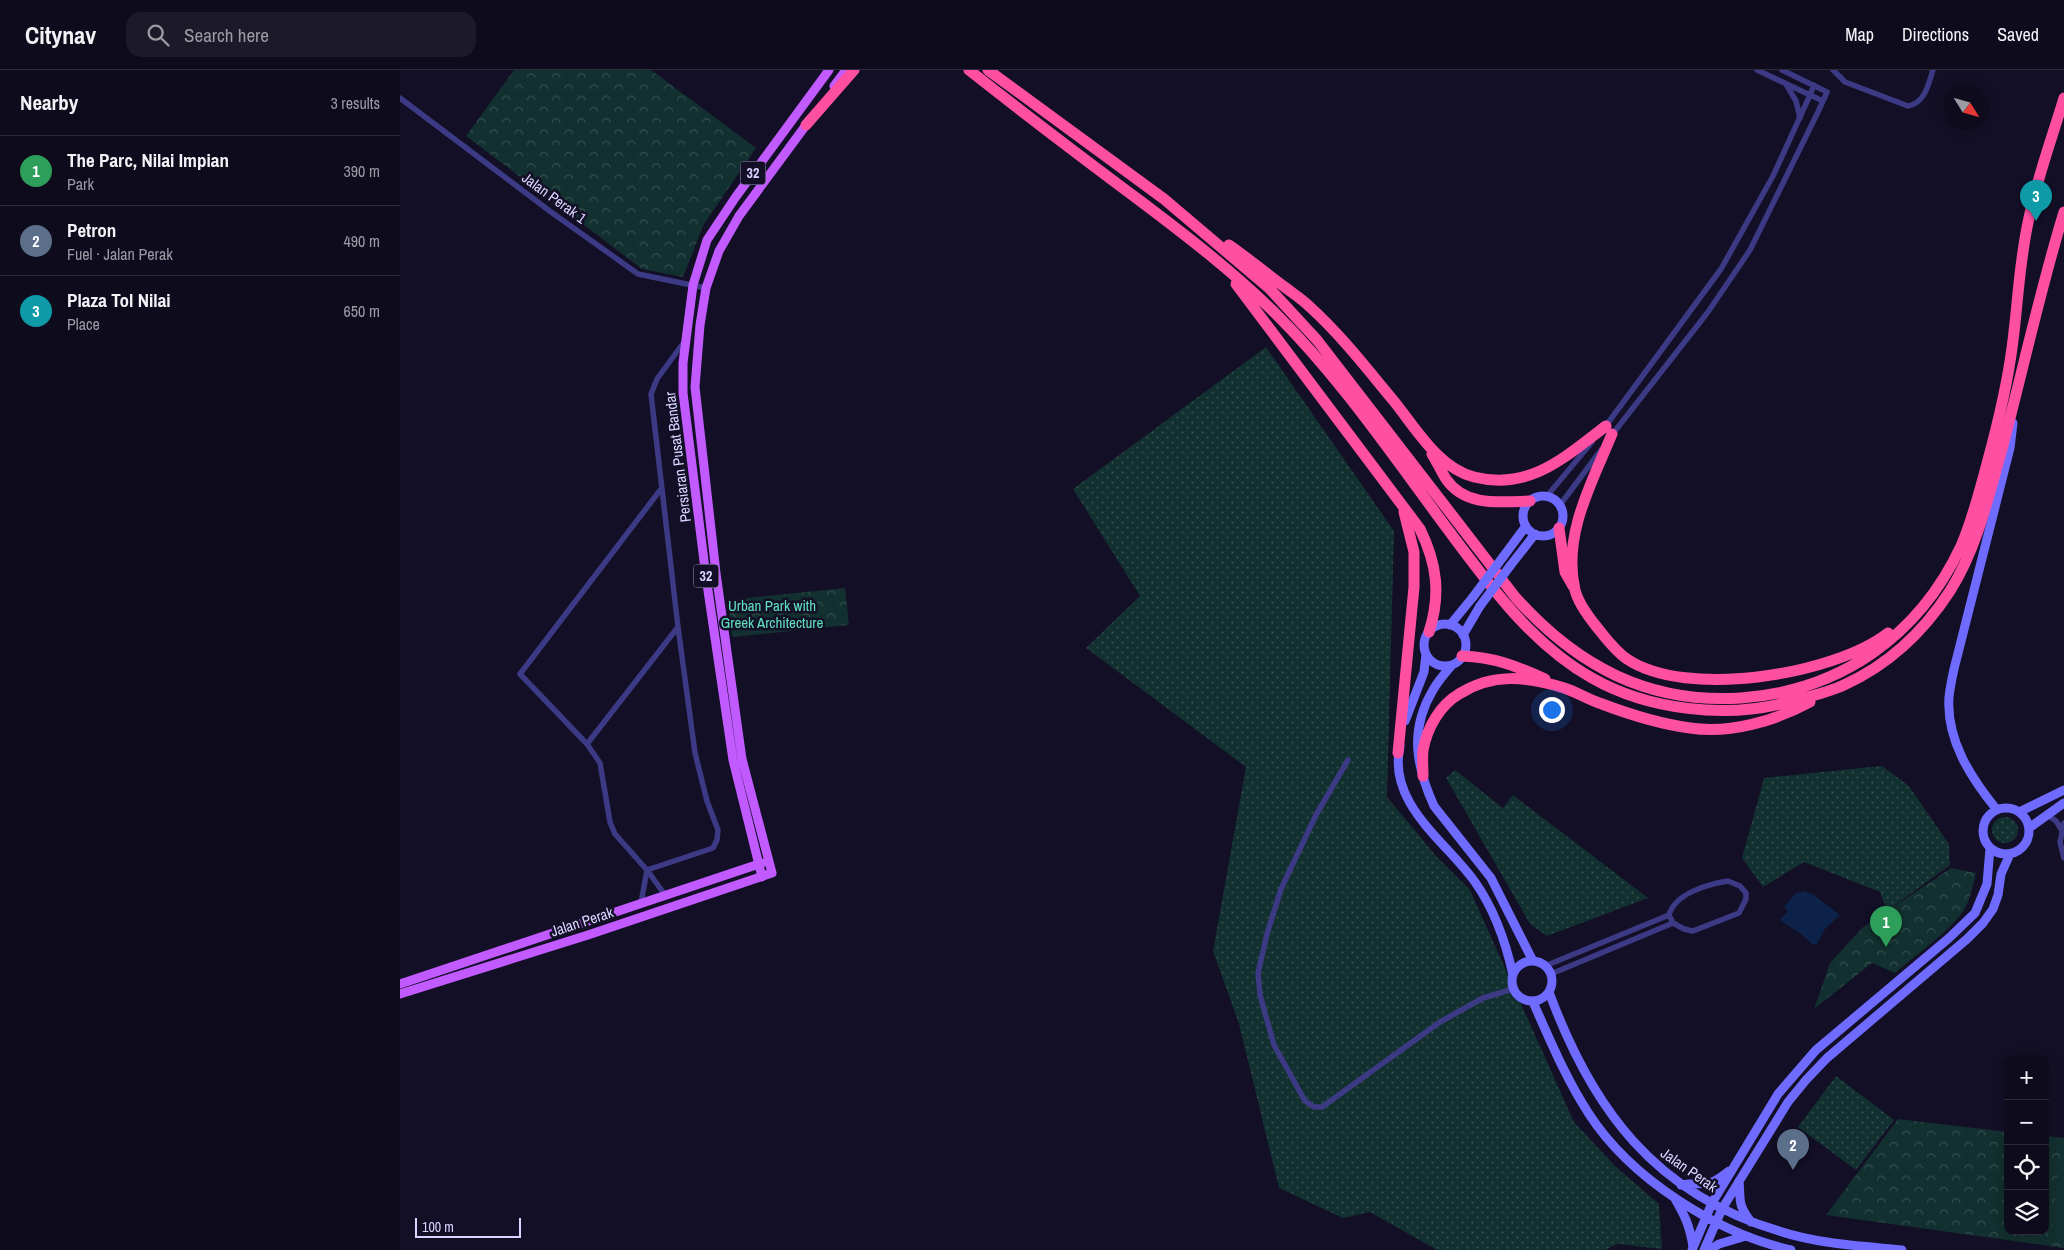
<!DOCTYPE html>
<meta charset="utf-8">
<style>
body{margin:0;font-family:"Archivo Narrow",sans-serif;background:#1c1929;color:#f1f3f6}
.controls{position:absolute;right:15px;bottom:15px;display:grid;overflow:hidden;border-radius:10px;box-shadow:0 2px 12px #0003}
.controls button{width:45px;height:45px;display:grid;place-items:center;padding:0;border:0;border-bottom:1px solid #2e2b3b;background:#0e0b1c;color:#f1f3f6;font:25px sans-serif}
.compass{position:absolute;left:1544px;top:15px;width:45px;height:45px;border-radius:50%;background:#0e0b1c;box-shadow:0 2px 12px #0003;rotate:127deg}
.scale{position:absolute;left:15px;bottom:12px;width:106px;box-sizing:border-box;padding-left:5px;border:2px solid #d9d4ff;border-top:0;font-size:14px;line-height:18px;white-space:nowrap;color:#d9d4ff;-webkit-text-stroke:4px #130f26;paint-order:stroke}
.you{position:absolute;left:1151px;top:639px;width:18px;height:18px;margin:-12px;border:4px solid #fff;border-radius:50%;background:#1a73e8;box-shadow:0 0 0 8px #1a73e833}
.badge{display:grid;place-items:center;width:32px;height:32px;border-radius:50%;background:#00e5ff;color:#fff;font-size:16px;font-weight:700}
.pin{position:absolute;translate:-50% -41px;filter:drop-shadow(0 1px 2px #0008)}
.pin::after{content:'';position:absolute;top:26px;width:18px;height:15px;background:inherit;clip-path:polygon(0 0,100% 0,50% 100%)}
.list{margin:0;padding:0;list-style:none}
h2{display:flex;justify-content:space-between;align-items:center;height:65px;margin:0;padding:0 20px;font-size:21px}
h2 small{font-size:16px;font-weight:400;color:#9b9ba3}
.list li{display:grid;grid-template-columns:32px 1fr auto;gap:15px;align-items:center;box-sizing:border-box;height:70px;padding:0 20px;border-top:1px solid #2e2b3b}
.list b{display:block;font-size:19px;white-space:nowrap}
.list p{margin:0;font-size:16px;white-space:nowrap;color:#9b9ba3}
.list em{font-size:16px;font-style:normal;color:#9b9ba3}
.icon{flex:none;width:28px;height:28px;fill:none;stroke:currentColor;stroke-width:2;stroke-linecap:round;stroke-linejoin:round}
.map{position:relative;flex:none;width:1664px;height:1180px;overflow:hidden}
header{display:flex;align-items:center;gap:30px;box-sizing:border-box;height:70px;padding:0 25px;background:#0e0b1c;border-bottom:1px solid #2e2b3b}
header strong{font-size:24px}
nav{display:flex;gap:28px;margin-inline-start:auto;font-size:18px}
.search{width:350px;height:45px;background:#1c1929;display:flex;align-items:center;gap:12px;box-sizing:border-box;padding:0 18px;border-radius:15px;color:#9b9ba3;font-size:19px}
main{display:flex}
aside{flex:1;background:#0e0b1c}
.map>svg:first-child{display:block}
</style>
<header>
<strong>Citynav</strong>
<div class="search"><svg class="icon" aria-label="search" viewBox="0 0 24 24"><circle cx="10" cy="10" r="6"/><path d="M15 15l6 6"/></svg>Search here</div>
<nav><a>Map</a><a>Directions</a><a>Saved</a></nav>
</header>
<main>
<aside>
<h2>Nearby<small>3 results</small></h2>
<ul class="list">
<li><span class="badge" style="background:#2e9e5b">1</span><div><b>The Parc, Nilai Impian</b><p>Park</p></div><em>390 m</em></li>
<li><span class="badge" style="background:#5c6f8a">2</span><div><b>Petron</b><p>Fuel · Jalan Perak</p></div><em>490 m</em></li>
<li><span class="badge" style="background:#0f9aa8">3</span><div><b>Plaza Tol Nilai</b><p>Place</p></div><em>650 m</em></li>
</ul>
</aside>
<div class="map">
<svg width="1664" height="1180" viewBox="0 0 1664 1180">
<defs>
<pattern id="grass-dots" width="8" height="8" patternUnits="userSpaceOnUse" patternTransform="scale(1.25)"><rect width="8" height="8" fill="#12302f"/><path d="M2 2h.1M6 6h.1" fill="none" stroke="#344d4e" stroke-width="1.8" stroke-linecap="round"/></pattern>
<pattern id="forest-crowns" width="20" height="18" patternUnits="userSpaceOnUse" patternTransform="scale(1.25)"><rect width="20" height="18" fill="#12302f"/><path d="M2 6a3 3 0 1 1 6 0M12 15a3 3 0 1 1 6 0" fill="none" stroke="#344d4e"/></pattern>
</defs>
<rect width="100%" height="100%" fill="#130f26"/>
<!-- grass -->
<path fill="url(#grass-dots)" d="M866 277 994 461 987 727 1037 787 1070 820 1174 1052 1216 1097 1259 1134 1262 1179 1217 1174 1205 1180H1037L970 1142 943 1148 879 1118 839 954 813 881 846 697 686 578 740 526 673 419Z
M1482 696 1508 715 1549 774 1550 795 1487 841 1480 822 1404 792 1363 817 1342 788 1364 708Z
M1055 700 1103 738 1113 725 1248 828 1147 866 1130 854 1046 708Z
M1592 760a13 13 0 1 1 26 0a13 13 0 1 1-26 0Z
M1436 1006 1494 1050 1456 1100 1398 1057Z"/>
<!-- forest -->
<path fill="url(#forest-crowns)" d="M114 0H251L356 78 304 154 283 207 242 199 66 66Z
M445 518 449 555 334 567 332 565 328 530Z
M1551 798 1576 803C1573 816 1570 832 1562 843 1544 866 1517 884 1495 903L1472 893 1414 939 1430 893 1462 858Z
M1498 1049 1608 1062V1161H1645V1066L1664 1068V1178L1426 1145Z"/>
<!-- pitch -->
<path fill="#12302f" d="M1661 1081H1664V1155L1652 1154Z"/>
<!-- water -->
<path fill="#0c2248" d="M1404 821 1414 825 1440 845 1425 859 1417 874 1413 875 1401 864 1380 850 1388 841 1384 837 1396 823Z"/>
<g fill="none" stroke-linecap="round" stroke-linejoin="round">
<!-- street -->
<path stroke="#3d3a85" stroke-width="5.5" d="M1433 0 1445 12 1508 36C1525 33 1528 15 1533 0
M1386 14 1396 31 1400 48
M1414 15 1410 25 1423 31
M0 28 151 142 238 204 306 218
M1205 357 1321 199 1373 106 1410 25 1357 0
M1211 366 1308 242 1350 180 1418 42 1427 22 1382 0
M261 419 120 604 187 674 200 693 210 752 215 764 247 800 265 825
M1147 426 1192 372
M1160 435 1201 380
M187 674 278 557
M948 690 916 745 881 819 867 864 858 903 860 925 874 975 905 1031 914 1037H922L1040 952 1083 928 1113 919
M1646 744 1656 751 1661 759
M1664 753 1660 772 1664 788
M247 800 313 778 317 770 318 760 307 731 295 683 278 557 251 324 257 309 284 272
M1328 811 1340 816 1346 823V829L1339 843 1293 861 1284 859 1273 853 1269 845C1275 823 1309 814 1328 811Z
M241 833 247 800
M1145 896 1269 845
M1151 904 1273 853"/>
<!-- secondary -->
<path stroke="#6f6bff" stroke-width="9" d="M1123 446a20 20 0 1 1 40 0a20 20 0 1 1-40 0Z
M1103 487 1126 456
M1110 496 1135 464
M1024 575a21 21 0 1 1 42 0a21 21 0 1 1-42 0Z
M1050 555 1073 527
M1063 565 1080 536
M1052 595C1045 603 1038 611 1033 620 1009 660 1016 696 1034 736L1091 808 1133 891
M1005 651 1024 602 1026 584
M1000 676C987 734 1046 771 1075 812 1094 839 1106 873 1113 905
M1583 761a23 23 0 1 1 46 0a23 23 0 1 1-46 0Z
M1597 740C1571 708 1546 670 1549 627 1550 618 1552 608 1554 599L1610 378 1613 353
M1619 742 1664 720
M1629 758 1664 733
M1112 911a20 20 0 1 1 40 0a20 20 0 1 1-40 0Z
M1149 922C1192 1039 1255 1124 1379 1161 1419 1174 1461 1176 1502 1180
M1133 932C1150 970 1166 1009 1189 1044 1231 1109 1317 1163 1391 1180
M1339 1111C1341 1132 1337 1133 1351 1152
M1281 1115C1307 1111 1305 1120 1329 1101
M1274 1127C1285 1146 1290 1156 1293 1177
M1292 1180 1312 1133 1378 1024 1416 980 1549 868 1575 843 1587 814 1590 778
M1304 1180 1322 1139 1388 1032 1406 1010 1427 988 1567 869 1583 853 1593 839 1598 825 1601 804 1610 784
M1309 1180 1319 1174 1346 1166"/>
<!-- primary -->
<path stroke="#c25bff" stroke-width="9" d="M434 16 446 0
M362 807 333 690 306 507 283 323V293L293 215 307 170 335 128 429 0
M0 914 362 793
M0 924 188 865 372 803 342 689 316 503 295 317 300 255 306 218 319 181 339 146 409 51"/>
<!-- highway -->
<path stroke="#ff4fa3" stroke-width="11" d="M569 0C626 45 684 89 743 133 788 167 832 201 873 241 939 306 991 383 1046 457 1088 513 1130 573 1192 608 1248 640 1326 649 1388 632 1407 627 1427 623 1444 615 1488 595 1524 561 1550 521 1577 478 1588 428 1602 379 1623 300 1640 220 1664 142
M588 0 764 129 869 218 917 270 1116 528C1177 596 1248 634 1341 628 1440 621 1519 566 1561 476 1573 449 1580 419 1588 390 1598 353 1607 316 1612 278 1618 235 1619 191 1629 148 1637 108 1652 68 1664 28
M406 55 454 0
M829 175C849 189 867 204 886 218 894 224 903 230 910 237 941 265 967 299 993 330 1015 357 1038 398 1074 407 1130 421 1165 387 1206 356
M836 214 1020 459C1037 494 1041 524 1029 562
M1212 364C1192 412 1162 466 1175 520 1178 532 1188 546 1196 556 1205 567 1215 581 1227 589 1286 629 1434 605 1488 563
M1032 384C1037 392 1041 401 1046 409 1065 437 1100 432 1130 431
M1159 458 1165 502 1173 516
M1062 586C1094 587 1116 596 1145 609
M998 683 1014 517V482L1004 442
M1023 706C1023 698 1022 688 1023 680 1027 658 1040 635 1059 624 1092 603 1127 606 1164 618 1177 622 1189 630 1202 634 1231 645 1260 654 1290 658 1330 664 1375 651 1410 632"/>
<!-- secondary-bridge -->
<path stroke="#6f6bff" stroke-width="9" d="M1073 527 1103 487
M1080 536 1110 496"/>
</g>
<g text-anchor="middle" stroke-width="5" stroke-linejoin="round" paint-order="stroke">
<!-- shield labels -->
<g fill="#130f26" stroke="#9e99be" stroke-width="1">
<rect x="340.5" y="91.5" width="25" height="23" rx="4"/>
<rect x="293.5" y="494.5" width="25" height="23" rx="4"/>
</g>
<g font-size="14" font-weight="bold" fill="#d9d4ff">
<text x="353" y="108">32</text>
<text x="306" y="511">32</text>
</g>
<!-- street labels -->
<g font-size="15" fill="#d9d4ff" stroke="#130f26">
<text transform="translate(154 128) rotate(36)" y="5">Jalan Perak 1</text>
<text transform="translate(278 387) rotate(-97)" y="5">Persiaran Pusat Bandar</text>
<text transform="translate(182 852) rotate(-18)" y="5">Jalan Perak</text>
<text transform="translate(1289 1100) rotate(35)" y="5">Jalan Perak</text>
</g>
<!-- park labels -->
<g font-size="15" fill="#5fe0c0" stroke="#130f26">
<text x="372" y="541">Urban Park with<tspan x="372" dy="17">Greek Architecture</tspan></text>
</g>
</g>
</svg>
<div class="controls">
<button>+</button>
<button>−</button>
<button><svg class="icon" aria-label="locate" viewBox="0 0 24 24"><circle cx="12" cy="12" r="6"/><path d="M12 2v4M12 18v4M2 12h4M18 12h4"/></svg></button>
<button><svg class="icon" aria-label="layers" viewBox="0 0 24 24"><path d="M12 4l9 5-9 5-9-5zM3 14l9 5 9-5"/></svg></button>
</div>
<svg class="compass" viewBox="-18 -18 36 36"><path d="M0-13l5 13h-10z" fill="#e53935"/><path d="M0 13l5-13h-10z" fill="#9b9ba3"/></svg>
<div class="scale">100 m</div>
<div class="you"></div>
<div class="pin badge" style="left:1486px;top:877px;background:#2e9e5b">1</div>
<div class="pin badge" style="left:1393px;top:1100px;background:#5c6f8a">2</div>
<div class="pin badge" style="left:1636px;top:151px;background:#0f9aa8">3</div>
</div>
</main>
